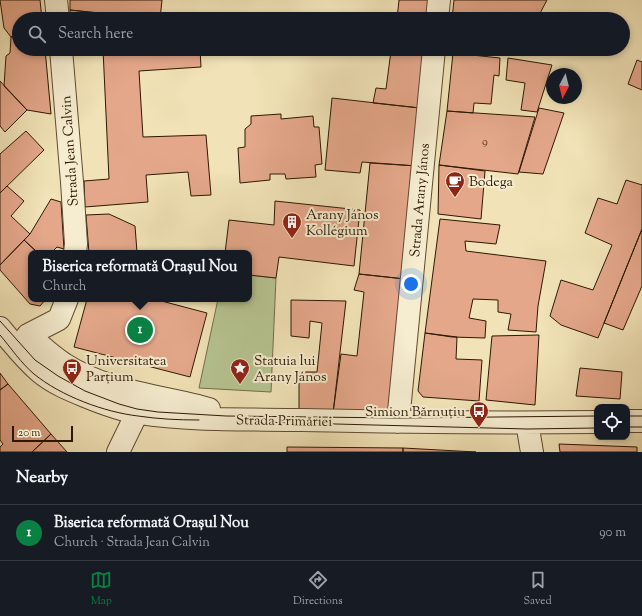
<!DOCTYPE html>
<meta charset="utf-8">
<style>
body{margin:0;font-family:"Sorts Mill Goudy",serif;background:#20242c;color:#f1f3f6}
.controls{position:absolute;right:12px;bottom:12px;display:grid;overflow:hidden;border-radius:8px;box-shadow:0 2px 6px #0003}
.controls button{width:36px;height:36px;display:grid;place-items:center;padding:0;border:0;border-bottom:1px solid #363941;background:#171b24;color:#f1f3f6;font:20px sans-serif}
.compass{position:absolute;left:546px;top:68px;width:36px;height:36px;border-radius:50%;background:#171b24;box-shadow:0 2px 6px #0003;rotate:187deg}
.scale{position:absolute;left:12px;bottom:10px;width:61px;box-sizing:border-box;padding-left:4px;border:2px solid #2e1803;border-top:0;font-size:11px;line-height:14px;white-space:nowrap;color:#2e1803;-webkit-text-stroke:3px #f6edd0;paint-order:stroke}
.you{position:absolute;left:411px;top:284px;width:14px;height:14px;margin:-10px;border:3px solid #fff;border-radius:50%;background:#1a73e8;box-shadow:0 0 0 6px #1a73e833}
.badge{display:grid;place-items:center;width:26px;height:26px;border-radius:50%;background:#0b8043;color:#fff;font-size:13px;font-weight:700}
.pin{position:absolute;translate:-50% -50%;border:2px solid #fff;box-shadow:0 1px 4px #0006}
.popup{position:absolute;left:28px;top:250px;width:224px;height:52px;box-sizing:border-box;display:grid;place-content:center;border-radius:8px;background:#171b24;filter:drop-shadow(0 1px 3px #0005);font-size:13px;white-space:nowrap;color:#9ea1a6}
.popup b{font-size:15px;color:#f1f3f6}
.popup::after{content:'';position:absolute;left:50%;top:100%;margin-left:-8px;border:8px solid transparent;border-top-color:#171b24}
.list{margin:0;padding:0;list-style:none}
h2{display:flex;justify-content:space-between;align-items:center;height:52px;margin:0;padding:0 16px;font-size:17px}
h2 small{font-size:13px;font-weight:400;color:#9ea1a6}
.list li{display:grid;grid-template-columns:26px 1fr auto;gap:12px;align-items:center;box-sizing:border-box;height:56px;padding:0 16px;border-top:1px solid #363941}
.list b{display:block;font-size:15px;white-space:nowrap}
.list p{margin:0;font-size:13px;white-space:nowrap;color:#9ea1a6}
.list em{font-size:13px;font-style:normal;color:#9ea1a6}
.icon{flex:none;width:22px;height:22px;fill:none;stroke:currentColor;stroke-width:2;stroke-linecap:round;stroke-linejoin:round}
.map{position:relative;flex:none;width:642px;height:452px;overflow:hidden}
.search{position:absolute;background:#171b24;box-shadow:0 2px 6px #0003;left:12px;right:12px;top:12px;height:44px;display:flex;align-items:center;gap:10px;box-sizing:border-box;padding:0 14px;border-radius:22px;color:#9ea1a6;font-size:15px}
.sheet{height:108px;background:#171b24}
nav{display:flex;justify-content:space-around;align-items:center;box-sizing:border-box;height:56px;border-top:1px solid #363941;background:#171b24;font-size:11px;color:#9ea1a6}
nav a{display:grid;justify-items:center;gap:2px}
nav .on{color:#0b8043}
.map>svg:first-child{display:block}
</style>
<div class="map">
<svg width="642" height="452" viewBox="0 0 642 452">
<rect width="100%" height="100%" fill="#f1e3b7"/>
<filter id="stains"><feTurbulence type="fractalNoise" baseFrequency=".005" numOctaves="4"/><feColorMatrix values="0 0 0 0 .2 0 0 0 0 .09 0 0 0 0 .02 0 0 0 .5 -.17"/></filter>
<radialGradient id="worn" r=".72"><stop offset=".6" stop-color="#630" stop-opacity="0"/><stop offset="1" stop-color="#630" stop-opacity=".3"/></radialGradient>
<!-- green -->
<path fill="#b6c592" stroke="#726e4a" d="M249 275 276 278 271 392 199 388 218 299H249Z"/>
<!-- building -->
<path fill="#e4a78a" stroke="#2e1803" d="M0 0H40L42 19H19V35L11 37 4 28Z
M70 0H162L160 19 70 10Z
M399 0H431L429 19H397Z
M454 0H547L537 19 492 14 491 19H452Z
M70 10 134 17V19H70Z
M19 36V49H45L51 114 27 110 4 86 6 56 10 53 11 37Z
M103 49H200L201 67 139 71 143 137 206 135 211 195 191 196 188 172 146 175 148 202 85 207 84 181 109 179Z
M391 51 426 55 420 108 373 103 376 88 386 89Z
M453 53 500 58 499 76 494 75 491 104 474 103 473 113 447 111Z
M508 58 552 65 537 112 521 110 525 83 506 80Z
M637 60 642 62V90L628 84Z
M0 81 27 110 5 132 0 126Z
M332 98 420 108 417 166 362 162 360 173 325 170Z
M539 108 564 113 543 174 519 172Z
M447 111 535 117 518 174 439 165Z
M281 114V119L313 116 314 127H319L322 164 315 165 316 177 286 179 285 174H270V180L240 183 238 148 245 147V129L251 124V116Z
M26 131 44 150 0 193V154Z
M370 163 417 166 405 279 359 274Z
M439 165 485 171 481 219 438 214Z
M626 180 642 185V229L598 338 561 325 550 316 561 280 593 290 612 245 585 233 598 198 617 204Z
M7 186 24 201 11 216 30 234 0 265V193Z
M51 199 61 202 64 249 57 247 51 253H38L24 240 30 234Z
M275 201 360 210 354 266 279 257 276 278 249 275V253H225L229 220 274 225Z
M109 214 135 226 137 252H189V253H89L86 215Z
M440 219 500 225 496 244 465 241 466 251 546 261 538 306 536 332 508 330 511 314 498 312V300L473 299 469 318 486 321 485 338 452 337 425 333Z
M642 229V286L623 330 604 323Z
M24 240 38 253H31V299H46L40 306 30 304 0 270V265Z
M359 274 405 279 393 413H333L341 354 357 356 364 292 354 290Z
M87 299H154L207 313 190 377 74 347Z
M291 300 346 301 333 413 299 410V372H317L322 323 310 321 309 338 291 336Z
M425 333 457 337 456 359 482 360 479 401 423 397 418 391Z
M539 335 535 405 486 400 492 336Z
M580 368 622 372 620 399 576 396Z
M0 373 8 384 0 390Z
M8 384 51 434 32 452H0V447L3 444 0 440V390Z
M51 434 67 452H32Z
M559 444 637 447V452H560Z
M287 447 403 448V452H287Z
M403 448 476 452H403Z"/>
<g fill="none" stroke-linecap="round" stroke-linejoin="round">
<!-- minor casing -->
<g stroke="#5f4b30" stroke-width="24">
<path id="minor" d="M56 0 58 19
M437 19 439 0
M61 49 72 182 76 244 75 253
M0 328C13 344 25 359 40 372 53 383 70 390 85 396 102 403 120 410 139 413 190 421 249 419 302 420 400 422 499 423 597 422
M28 335C40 345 51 356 64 364 104 390 153 395 198 406L209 409
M20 345 28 335 59 319 67 299
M627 421H642
M398 422 434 49
M527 423 532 452
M118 452 137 413"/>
</g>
<!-- minor -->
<use href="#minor" stroke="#f6edd0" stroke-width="22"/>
<!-- tram -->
<path stroke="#2e1803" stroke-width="1" d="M0 321 35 360 58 376 85 391 119 404 137 409 158 412 226 416 399 418 597 416
M0 335C11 348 21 363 34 374 61 396 104 412 138 416 158 419 178 420 199 420
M627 416H642
M259 422 527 429 597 428
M627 427H642"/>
</g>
<!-- icons -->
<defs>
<g id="cafe-pin" transform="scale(1)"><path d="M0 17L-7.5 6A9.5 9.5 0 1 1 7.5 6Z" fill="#8f2418" stroke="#f6edd0"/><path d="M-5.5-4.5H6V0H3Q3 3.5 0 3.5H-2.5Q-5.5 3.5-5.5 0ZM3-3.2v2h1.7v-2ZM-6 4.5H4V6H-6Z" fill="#fff"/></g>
<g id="building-pin" transform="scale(1)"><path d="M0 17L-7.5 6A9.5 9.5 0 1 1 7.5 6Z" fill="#8f2418" stroke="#f6edd0"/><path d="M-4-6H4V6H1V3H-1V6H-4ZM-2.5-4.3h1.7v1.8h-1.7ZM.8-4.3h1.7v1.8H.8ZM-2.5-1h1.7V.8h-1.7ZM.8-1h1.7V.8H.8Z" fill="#fff"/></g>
<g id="bus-pin" transform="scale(1)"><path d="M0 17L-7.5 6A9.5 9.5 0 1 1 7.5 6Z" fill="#8f2418" stroke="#f6edd0"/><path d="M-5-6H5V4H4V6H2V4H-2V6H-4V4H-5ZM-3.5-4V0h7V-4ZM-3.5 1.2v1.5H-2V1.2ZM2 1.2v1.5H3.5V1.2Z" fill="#fff"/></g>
<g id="sight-pin" transform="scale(1)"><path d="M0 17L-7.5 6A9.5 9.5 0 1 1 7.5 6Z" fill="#8f2418" stroke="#f6edd0"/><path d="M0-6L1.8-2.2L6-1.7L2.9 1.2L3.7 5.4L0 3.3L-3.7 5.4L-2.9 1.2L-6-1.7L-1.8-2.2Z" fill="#fff"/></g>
</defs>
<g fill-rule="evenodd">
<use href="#cafe-pin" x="455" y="181"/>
<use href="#building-pin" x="292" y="222"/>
<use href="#bus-pin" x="72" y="368"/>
<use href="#sight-pin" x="240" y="368"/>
<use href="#bus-pin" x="479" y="411"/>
</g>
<g text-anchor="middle" stroke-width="4" stroke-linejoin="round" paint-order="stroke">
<!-- number labels -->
<g font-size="12" fill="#5c3c25">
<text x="485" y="145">9</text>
</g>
<!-- street labels -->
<g font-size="14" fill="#2e1803" stroke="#f6edd0">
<text transform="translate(69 151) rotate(-94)" y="5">Strada Jean Calvin</text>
<text transform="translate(419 200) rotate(-85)" y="5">Strada Arany János</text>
<text transform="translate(284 420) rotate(1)" y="5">Strada Primăriei</text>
</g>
<!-- poi labels -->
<g font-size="14" fill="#2e1803" stroke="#f6edd0" text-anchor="start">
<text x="469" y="186">Bodega</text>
<text x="306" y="219">Arany János<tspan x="306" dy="16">Kollégium</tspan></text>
<text x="86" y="365">Universitatea<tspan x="86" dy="16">Parțium</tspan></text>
<text x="254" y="365">Statuia lui<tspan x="254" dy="16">Arany János</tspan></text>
<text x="465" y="416" text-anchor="end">Simion Bărnuțiu</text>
</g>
</g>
<rect width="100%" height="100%" filter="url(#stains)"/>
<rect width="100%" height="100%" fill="url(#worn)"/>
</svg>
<div class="controls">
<button><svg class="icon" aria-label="locate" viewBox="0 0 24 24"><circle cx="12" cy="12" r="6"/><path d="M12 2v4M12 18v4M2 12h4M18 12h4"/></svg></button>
</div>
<svg class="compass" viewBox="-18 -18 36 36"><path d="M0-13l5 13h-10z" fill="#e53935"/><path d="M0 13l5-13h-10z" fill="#9ea1a6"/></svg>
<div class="scale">20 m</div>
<div class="you"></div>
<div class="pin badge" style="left:140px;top:330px">1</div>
<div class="popup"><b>Biserica reformată Orașul Nou</b>Church</div>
<div class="search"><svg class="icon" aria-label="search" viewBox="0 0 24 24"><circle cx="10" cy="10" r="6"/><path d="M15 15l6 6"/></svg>Search here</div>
</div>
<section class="sheet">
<h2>Nearby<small></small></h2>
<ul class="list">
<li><span class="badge">1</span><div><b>Biserica reformată Orașul Nou</b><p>Church · Strada Jean Calvin</p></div><em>90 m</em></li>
</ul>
</section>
<nav>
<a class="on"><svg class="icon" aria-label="map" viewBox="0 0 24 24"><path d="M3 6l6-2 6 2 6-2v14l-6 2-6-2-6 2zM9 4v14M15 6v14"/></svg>Map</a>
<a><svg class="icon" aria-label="directions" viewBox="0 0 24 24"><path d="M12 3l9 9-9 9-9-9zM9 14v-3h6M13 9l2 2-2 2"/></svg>Directions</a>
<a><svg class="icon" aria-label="saved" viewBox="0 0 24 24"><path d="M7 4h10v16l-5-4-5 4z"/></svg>Saved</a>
</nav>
